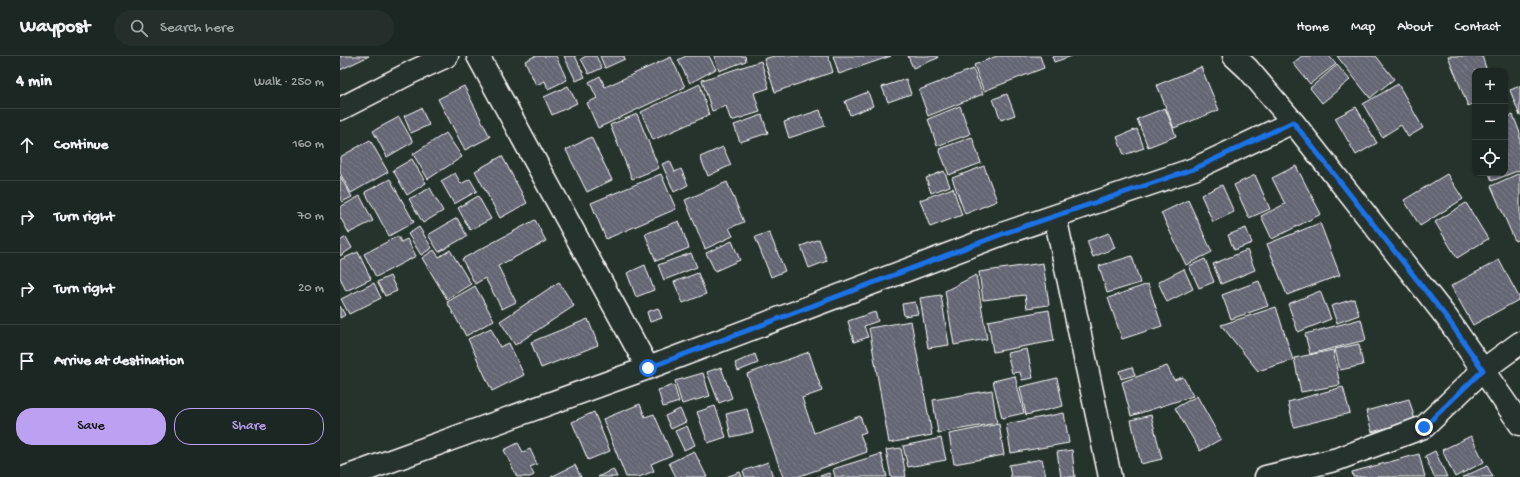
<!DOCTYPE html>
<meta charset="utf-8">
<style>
body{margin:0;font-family:"Gochi Hand",sans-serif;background:#252e2a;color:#f1f3f6}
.controls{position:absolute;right:12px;top:12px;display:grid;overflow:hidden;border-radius:8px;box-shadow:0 1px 3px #0004}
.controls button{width:36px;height:36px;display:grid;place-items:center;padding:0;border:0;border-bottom:1px solid #3a4340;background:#1c2622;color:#f1f3f6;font:20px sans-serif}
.stop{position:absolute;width:12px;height:12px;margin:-9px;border:3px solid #1a73e8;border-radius:50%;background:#fff}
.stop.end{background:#1a73e8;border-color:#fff;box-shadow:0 1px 4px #0008}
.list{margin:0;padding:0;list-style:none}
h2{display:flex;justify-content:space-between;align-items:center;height:52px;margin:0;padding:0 16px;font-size:17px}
h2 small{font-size:13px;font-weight:400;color:#a0a5a5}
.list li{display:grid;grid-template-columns:26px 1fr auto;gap:12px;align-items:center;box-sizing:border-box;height:72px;padding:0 16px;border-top:1px solid #3a4340}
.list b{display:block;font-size:15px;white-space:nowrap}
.list em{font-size:13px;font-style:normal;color:#a0a5a5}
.actions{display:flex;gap:8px;padding:12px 16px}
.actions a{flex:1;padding:9px 0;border:1px solid #bca0f2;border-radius:16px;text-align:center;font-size:14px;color:#bca0f2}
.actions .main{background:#bca0f2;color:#111}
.icon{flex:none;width:22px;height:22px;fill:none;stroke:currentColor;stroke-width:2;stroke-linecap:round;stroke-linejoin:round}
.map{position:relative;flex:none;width:1180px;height:421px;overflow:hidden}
header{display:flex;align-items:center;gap:24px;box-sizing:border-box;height:56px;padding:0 20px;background:#1c2622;border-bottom:1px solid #3a4340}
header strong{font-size:19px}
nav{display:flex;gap:22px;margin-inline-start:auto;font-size:14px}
.search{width:280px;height:36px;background:#252e2a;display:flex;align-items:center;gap:10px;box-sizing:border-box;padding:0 14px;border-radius:22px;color:#a0a5a5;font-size:15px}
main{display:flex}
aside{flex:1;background:#1c2622}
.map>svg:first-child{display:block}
</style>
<header>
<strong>Waypost</strong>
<div class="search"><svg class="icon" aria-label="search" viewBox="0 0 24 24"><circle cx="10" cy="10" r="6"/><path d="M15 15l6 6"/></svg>Search here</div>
<nav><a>Home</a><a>Map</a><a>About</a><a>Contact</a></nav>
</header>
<main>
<aside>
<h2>4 min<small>Walk · 250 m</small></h2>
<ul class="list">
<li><svg class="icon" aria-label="ahead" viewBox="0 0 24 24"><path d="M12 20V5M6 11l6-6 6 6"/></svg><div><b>Continue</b></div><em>160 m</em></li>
<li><svg class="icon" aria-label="right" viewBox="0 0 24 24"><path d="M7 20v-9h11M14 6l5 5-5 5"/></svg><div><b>Turn right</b></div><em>70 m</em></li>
<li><svg class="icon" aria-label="right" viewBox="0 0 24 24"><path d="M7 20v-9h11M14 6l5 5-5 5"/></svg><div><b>Turn right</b></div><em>20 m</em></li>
<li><svg class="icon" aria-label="arrive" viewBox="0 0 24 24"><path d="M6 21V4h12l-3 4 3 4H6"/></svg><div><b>Arrive at destination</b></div></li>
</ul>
<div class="actions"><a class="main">Save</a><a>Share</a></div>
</aside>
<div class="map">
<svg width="1180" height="421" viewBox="0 0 1180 421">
<defs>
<pattern id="building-back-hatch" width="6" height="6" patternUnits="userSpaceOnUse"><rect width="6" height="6" fill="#646673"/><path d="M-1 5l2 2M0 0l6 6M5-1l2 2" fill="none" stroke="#7b7d88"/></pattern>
</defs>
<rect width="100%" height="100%" fill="#26332d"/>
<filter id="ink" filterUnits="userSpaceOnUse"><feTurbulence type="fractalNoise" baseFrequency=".025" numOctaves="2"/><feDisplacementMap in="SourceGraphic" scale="8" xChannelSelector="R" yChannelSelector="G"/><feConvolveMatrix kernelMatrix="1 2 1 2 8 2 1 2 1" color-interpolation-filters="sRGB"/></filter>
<g filter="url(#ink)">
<!-- building -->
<path fill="url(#building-back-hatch)" stroke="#fff" d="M0 0H29L0 14Z
M195 0H216L227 24 208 33 205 25 196 29 185 5Z
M224 0H235L245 21 236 25Z
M246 0H256L262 12 249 18 241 3Z
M260 0H284L285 3 265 12Z
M346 0H369L376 13 350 27 338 4Z
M374 0H405L406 5 379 15Z
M434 0H488L493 16 435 36 424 3Z
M493 0H551L499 18Z
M568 0H597L598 2 573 12Z
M657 0H700L704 12 644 35 634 9Z
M712 0H732L714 6Z
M962 0H989L996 8 970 28 953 7Z
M997 0H1036L1054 23 1030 42Z
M1108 0H1142L1147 15H1135V47L1128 50Z
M331 1 345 31 258 72 247 47 257 42 249 26 260 20 265 31Z
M421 5 429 32 414 37 420 56 391 65 386 50 372 55 362 24Z
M997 9 1010 24 982 47 970 32Z
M861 11 879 54 834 72 817 29Z
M633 13 643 38 588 60 579 34Z
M566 23 571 38 548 46 542 31Z
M360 28 369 59 313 84 301 56Z
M1058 28 1083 72 1068 81 1061 69 1042 81 1023 48Z
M124 30 150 81 125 94 98 43Z
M228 30 237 47 212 59 204 41Z
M1180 30V60L1170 34Z
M528 36 533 50 510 59 505 45Z
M667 38 675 59 661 64 653 43Z
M620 50 630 78 597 90 588 63Z
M1016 51 1037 87 1016 99 995 62Z
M81 52 89 69 71 77 64 60Z
M825 52 836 80 808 91 797 63Z
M480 54 485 70 449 82 444 66Z
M297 58 319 112 292 123 270 69Z
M422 59 428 77 400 86 394 69Z
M1173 59 1180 77V114L1152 125 1149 117H1165V62Z
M59 61 73 86 47 101 33 75Z
M797 73 804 92 784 99 777 81Z
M106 77 122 101 88 123 73 98Z
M251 81 272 124 247 136 226 94Z
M632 81 641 107 609 119 599 93Z
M30 84 48 116 11 137 0 117V101Z
M383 91 391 109 368 120 360 101Z
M162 100 187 147 160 162 135 115Z
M72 103 86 127 67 139 53 114Z
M330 105 335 116 341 113 348 129 334 136 322 108Z
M644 110 657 145 625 158 612 122Z
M956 110 981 158 932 183 921 160 945 148 932 122Z
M604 115 610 130 591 137 586 122Z
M115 117 121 128 130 123 137 135 114 148 101 125Z
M1180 117V183L1175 185 1151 130Z
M321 118 336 153 266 183 251 147Z
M1107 118 1123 143 1080 170 1064 144Z
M915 119 930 153 909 162 894 129Z
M0 120 12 141 2 146 0 143Z
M50 123 74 166 49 180 25 136Z
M387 126 404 166 389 172 393 180 365 193 345 144Z
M882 129 894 156 873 166 861 139Z
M90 132 103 155 83 167 69 143Z
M613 132 622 159 590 171 580 144Z
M20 140 33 165 9 177 0 161V151Z
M138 140 151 163 130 174 118 152Z
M848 144 872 196 846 209 821 157Z
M1126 147 1148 183 1117 202 1095 166Z
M117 162 127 180 99 196 88 179Z
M195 164 206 185 158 210 176 246 162 253 145 222 135 228 122 203Z
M339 165 349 192 316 205 305 178Z
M980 167 1000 219 947 239 927 188Z
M79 171 92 192 81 199 68 178Z
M906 172 912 187 894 194 888 179Z
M429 176 445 215 431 221 415 181Z
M769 177 775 192 753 201 747 185Z
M58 180 61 186 67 183 76 200 36 221 24 198Z
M6 181 12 192 0 200V185Z
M479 183 487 205 469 212 461 190Z
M392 185 400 204 375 215 366 197Z
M94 194 99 201 110 194 131 228 107 243 82 202Z
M907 194 915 214 881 228 873 208Z
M18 196 31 223 6 235 0 221V204Z
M351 197 357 211 324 224 318 209Z
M792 200 800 227 767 237 759 210Z
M865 203 874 226 859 232 849 210Z
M1159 204 1180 243 1133 269 1111 230Z
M703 207 709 249 687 252 685 239 643 244 639 216Z
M305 209 314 234 296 241 287 217Z
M844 213 853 233 827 246 818 226Z
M358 217 366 238 343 247 334 226Z
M636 219 647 283 614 289 605 235Z
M50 220 57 235 45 240 37 226Z
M919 225 928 250 891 263 882 239Z
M219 226 234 250 175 289 160 265Z
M34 227 41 242 9 258 1 243Z
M808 228 822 270 782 283 768 242Z
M135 230 154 264 126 280 107 246Z
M980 235 991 263 958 276 948 248Z
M601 239 609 289 588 292 580 242Z
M1014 243 1019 259 997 267 991 250Z
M575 246 578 258 564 260 562 248Z
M0 250 5 259 0 262Z
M936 251 953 304 918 315 881 269Z
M318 252 322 262 310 266 307 256Z
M709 254 714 285 653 296 648 265Z
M535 256 538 265 524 270 528 281 514 286 508 265Z
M248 263 258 289 201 312 191 286Z
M1021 263 1026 284 970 298 965 278Z
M571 265 592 379 549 387 529 272Z
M151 272 160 291 169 287 184 319 152 335 128 283Z
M1019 288 1023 309 1000 314 995 293Z
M687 293 693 322 682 324 680 316 672 317 667 297Z
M993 294 1000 329 961 336 954 302Z
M469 296 482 335 462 342 474 377 520 360 526 376 520 378 527 396 457 421H443L407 318Z
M415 298 418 307 398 315 395 307Z
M827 310 834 324 843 321 853 340 791 360 782 326Z
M381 311 392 342 379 347 367 316Z
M792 311 795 319 781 323 779 315Z
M363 317 370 340 342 348 335 325Z
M675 320 684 357 662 362 653 325Z
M717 322 723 350 686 359 680 331Z
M334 329 339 346 323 351 318 334Z
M1003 331 1010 357 954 371 948 346Z
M652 334 657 367 598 377 593 344Z
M857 340 881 383 860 395 835 352Z
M1069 343 1075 364 1032 376 1026 355Z
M300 348 305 361 314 358 332 399 311 408 314 415 299 421H286L263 363Z
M375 350 386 381 368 387 357 356Z
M340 353 346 366 331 373 325 360Z
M407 353 413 376 391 381 386 358Z
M254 356 270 395 248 404 232 366Z
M724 357 729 387 671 397 666 368Z
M811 359 822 403 801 408 791 364Z
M659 368 664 399 614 408 609 378Z
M347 370 355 389 344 394 335 375Z
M1131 380 1144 406 1115 421 1102 394Z
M601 382 606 404 568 411 563 390Z
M178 387 183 396 190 393 197 408 190 411 194 419 190 421H177L164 394Z
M561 392 566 421H551L546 394Z
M732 394 735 421H721L717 396Z
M354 395 367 421H336L329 407Z
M1095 395 1107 421H1094L1085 400Z
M541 398 547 421H495L493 413Z
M1079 398 1085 421H1013L1012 416Z
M702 403 706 421H671L669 409Z
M428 406 433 421H405L403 415Z
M235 409 241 421H211Z
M1147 410 1153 421H1123Z
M273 413 277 421H258Z
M400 416 402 421H386Z
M489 417 491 421H477Z"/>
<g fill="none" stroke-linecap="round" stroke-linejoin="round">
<!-- minor casing -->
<g stroke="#fff" stroke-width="25">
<path id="minor" d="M138 0 308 312
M894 0 908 13 953 66 1107 262 1180 368
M0 53 72 16 107 0
M715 160 770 421
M6 421 308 312 665 177 854 113 953 66
M926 421 998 403 1084 371 1143 314 1180 287"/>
</g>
<!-- minor -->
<use href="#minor" stroke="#26332d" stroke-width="22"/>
</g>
</g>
<g fill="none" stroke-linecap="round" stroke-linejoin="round" filter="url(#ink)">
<!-- route -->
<path stroke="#1a73e8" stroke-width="5" d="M308 312 665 177 854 113 953 66 1107 262 1143 314 1084 371"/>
</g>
</svg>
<div class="controls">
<button>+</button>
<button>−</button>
<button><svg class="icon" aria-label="locate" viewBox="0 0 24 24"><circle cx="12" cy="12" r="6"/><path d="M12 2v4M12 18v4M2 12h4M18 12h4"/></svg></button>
</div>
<div class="stop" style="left:308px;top:312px"></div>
<div class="stop end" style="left:1084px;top:371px"></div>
</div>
</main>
